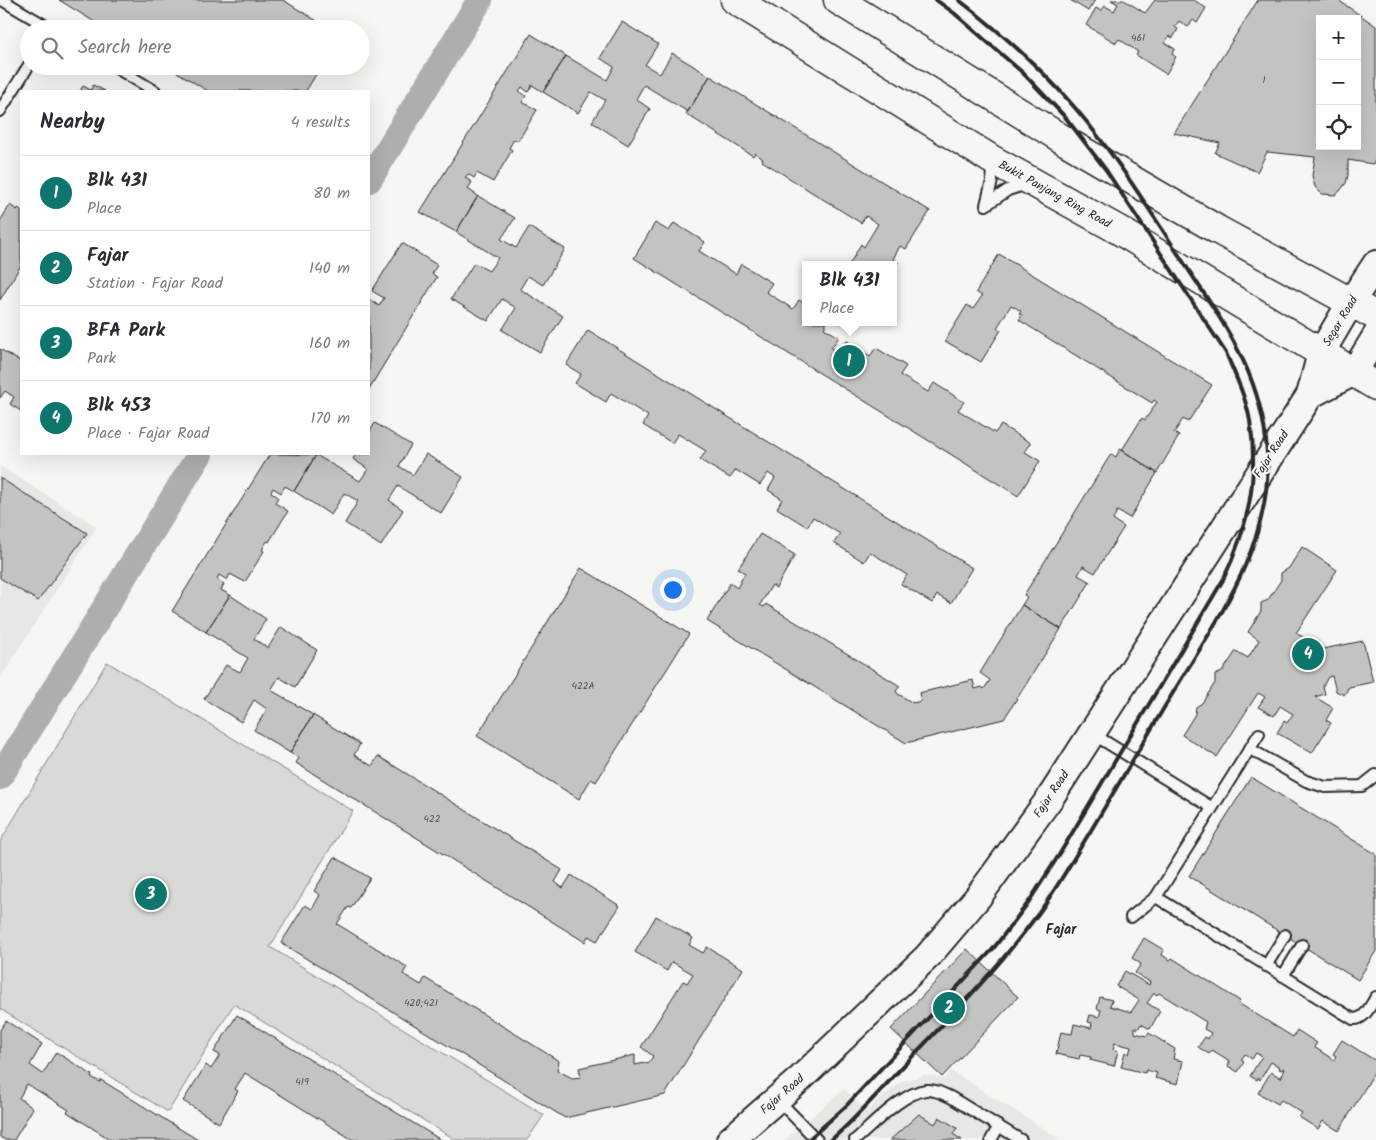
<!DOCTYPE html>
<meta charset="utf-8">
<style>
body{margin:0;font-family:Kalam,sans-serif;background:#f7f7f7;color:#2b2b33}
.controls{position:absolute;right:15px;top:15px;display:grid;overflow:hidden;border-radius:0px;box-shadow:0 5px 20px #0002}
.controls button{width:45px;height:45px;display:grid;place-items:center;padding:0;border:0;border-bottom:1px solid #e1e1e2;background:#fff;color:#2b2b33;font:25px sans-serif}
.you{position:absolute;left:672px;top:589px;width:18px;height:18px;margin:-12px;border:4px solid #fff;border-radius:50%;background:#1a73e8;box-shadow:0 0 0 8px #1a73e833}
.badge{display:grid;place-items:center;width:32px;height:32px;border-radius:50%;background:#0f766e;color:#fff;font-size:16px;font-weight:700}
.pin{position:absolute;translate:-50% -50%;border:2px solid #fff;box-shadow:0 1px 5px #0006}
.popup{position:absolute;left:802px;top:261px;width:95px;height:65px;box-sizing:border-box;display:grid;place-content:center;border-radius:0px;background:#fff;filter:drop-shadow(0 1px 4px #0005);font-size:16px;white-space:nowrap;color:#7c7c81}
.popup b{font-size:19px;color:#2b2b33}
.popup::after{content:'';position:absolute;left:50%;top:100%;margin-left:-10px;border:10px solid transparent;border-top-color:#fff}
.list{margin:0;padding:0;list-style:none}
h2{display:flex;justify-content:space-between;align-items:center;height:65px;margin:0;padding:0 20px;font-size:21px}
h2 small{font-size:16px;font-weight:400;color:#7c7c81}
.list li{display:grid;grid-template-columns:32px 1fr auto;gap:15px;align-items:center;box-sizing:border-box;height:75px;padding:0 20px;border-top:1px solid #e1e1e2}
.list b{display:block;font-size:19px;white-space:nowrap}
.list p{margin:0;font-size:16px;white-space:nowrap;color:#7c7c81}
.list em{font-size:16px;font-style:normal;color:#7c7c81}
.icon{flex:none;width:28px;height:28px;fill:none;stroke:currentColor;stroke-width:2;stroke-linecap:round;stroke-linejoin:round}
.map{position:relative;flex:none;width:1376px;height:1140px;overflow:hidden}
.search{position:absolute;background:#fff;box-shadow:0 5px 20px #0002;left:20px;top:20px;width:350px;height:55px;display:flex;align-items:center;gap:12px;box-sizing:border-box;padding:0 18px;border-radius:28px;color:#7c7c81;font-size:19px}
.panel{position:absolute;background:#fff;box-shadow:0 5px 20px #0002;left:20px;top:90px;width:350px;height:365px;border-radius:0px}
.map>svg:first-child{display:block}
</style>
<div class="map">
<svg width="1376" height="1140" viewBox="0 0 1376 1140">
<rect width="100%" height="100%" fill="#f6f6f2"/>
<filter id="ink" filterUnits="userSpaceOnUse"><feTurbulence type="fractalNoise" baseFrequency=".02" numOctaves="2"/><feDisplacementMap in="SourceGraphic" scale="10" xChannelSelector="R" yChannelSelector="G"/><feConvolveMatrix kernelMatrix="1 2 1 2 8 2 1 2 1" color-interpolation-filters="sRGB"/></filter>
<g filter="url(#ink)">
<!-- built -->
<path fill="#e7e7e3" d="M0 466 97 527 0 678Z
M951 1071 1062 1140H785L844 1089 867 1111 884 1095 903 1081 924 1075 935 1076 944 1079Z"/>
<!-- green -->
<path fill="#d9d9d5" stroke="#828280" d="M107 662 353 811 270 947 544 1115 527 1140H456L234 1004 168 1112 0 1009V842Z"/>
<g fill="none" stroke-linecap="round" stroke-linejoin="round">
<!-- canal -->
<path stroke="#aeaeab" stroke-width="26" d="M369 180 480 0
M0 777 200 454"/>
</g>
<!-- building -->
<path fill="#c3c3c0" stroke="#2b2b2b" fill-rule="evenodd" d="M59 0H283L330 29H106Z
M1070 0H1095L1088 11Z
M1111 0H1124L1145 13 1155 0H1194L1206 8 1197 23 1193 20 1188 27 1179 21 1175 27 1178 29 1173 38 1169 36 1165 43 1175 49 1172 54 1176 57 1166 74 1136 55 1138 52 1119 39 1116 43 1086 25 1096 8 1101 11 1105 6 1114 11 1118 4Z
M1258 0H1338L1376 26V159L1373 164 1348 160V175L1346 183 1340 191 1335 195 1322 194 1315 187 1312 176 1315 157 1267 152 1257 172 1215 153 1220 143 1174 133ZM1320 19H1357V146H1320Z
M622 22 658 44 645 65 660 74 672 53 710 76 688 112 644 85 636 99 650 109 628 145 592 122 605 100 591 92 578 113 543 92 566 56 607 80 614 67 600 58Z
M531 34 566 56 543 92 532 85 528 92 522 87 519 91 526 96 522 102 537 110 518 141 514 139 509 148 512 150 493 182 477 173 474 178 468 174 465 178 472 182 468 189 478 196 456 232 420 212Z
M167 66H321L306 91H208Z
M710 76 930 211 906 249 900 246 893 259 898 262 893 271V265H849L861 244 864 247 878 224 866 216 861 223 762 161 763 159 755 153 753 156 686 114Z
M93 85 105 91H80L83 86 91 90Z
M478 196 515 218 501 239 516 248 529 227 565 249 543 285 528 276 520 289 563 316 540 352 502 330 516 308 502 299 488 321 451 299 474 263 489 271 498 258 456 232Z
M10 205 17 210 18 208 21 210V265L0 300V221Z
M655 223 669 231 674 223 705 242 699 251 736 274 741 264 772 283 766 292 793 309 799 300 805 304V322H827L824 328 839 337 831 348 839 353 847 341 870 356 876 348 906 366 900 375 928 392 934 383 964 402 958 410 995 433 1001 425 1031 443 1025 452 1040 461 1018 496 634 258Z
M402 243 437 265 432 274 437 277 369 389V299L379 306 384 298 372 291Z
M999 254 1212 385 1188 422 1183 419 1174 433 1179 436 1157 473 1122 450 1142 418 1145 420 1157 402 1154 400 1152 403 1019 320 1022 315 1019 314 1021 311 1011 305 997 328 1001 330 981 362 945 341 967 305 973 309 982 296 976 292Z
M588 330 972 568 951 603 937 595 932 603 901 584 907 575 870 552 864 562 834 543 840 534 813 517 807 527 777 508 782 499 768 490 775 478 768 473 760 485 736 470 730 478 700 460 706 451 678 434 672 443 643 425 648 416 611 393 606 402 575 383 581 374 566 365Z
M0 349 21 362V411L10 404 14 397 5 391 0 398Z
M375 423 411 445 399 466 413 475 426 454 463 477 441 513 398 486 389 500 403 510 381 546 345 523 358 501 344 493 331 515 294 491 316 455 360 481 368 469 353 459 356 454H369V433Z
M1120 449 1157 473 1130 518 1117 511 1113 520 1124 527 1095 573 1083 566 1078 575 1090 582 1061 629 1022 605 1027 597 1024 595 1111 454 1116 457Z
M270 454 316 455 294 491 285 486 281 493 273 488 271 492 278 497 275 503 288 511 269 542 267 541 262 550 264 551 245 582 230 574 227 580 219 575 217 579 224 584 221 590 230 595 206 632 172 611Z
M0 478 87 533 38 601 0 578Z
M760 534 795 555 776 588 772 585 760 605 764 607 766 604 900 686 896 691 898 694 913 703 921 701 919 693 973 680 975 689 982 687 984 689 990 680 980 673 1022 605 1061 629 1004 719 906 743 707 621 730 583 737 588 745 573 738 569Z
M1302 547 1337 570 1296 633 1323 649 1363 641 1373 682 1349 687 1344 695 1336 691 1332 676 1328 677 1323 686 1325 694 1315 697 1333 708 1326 720 1331 723 1312 753 1277 733 1284 721 1287 723 1293 714 1280 706 1274 716 1258 707 1265 697 1258 693 1217 757 1182 735 1195 714 1196 707 1202 703 1215 683V675L1222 672 1236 651 1248 658 1259 640 1248 632 1261 611V603L1268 600 1281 580V573L1289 568Z
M581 568 689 634 596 782 591 779 579 799 477 736Z
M230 595 266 619 254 639 268 648 281 627 317 650 295 687 279 677 271 690 313 715 290 753 254 730 267 709 254 700 241 722 204 699 226 665 240 672 248 658 206 632Z
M313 715 360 744 354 755 372 766 378 756 562 870 555 882 563 888 571 875 620 906 597 941 588 936 585 942 296 763 299 758 290 753Z
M1251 777 1376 854V951L1358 980 1189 876Z
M335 857 370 878 351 908 348 907 337 924 407 967 403 974 421 985 425 978 559 1061 557 1070 572 1078 581 1077 579 1068 635 1055V1065L645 1063 648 1064 653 1056 641 1047 683 981 687 983 693 974 672 962 667 971 635 952 656 916 693 938 689 945 703 953 707 947 743 969 665 1095 565 1118 281 943 305 905 312 909 320 895 314 891Z
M1144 938 1164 950 1162 955 1170 960 1172 958 1240 1001 1238 1003 1293 1037 1297 1030 1317 1043 1314 1047 1334 1060 1336 1056 1333 1054 1342 1040 1376 1061V1070L1339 1131 1323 1121 1318 1129 1299 1117 1302 1113 1281 1100 1278 1104 1258 1093 1271 1072 1281 1078 1285 1069 1283 1068 1282 1070 1279 1069 1280 1067 1271 1062 1260 1080 1258 1078 1257 1080 1250 1076 1262 1056 1256 1053 1252 1059 1245 1054 1241 1060 1244 1062 1238 1072 1228 1066 1230 1061 1212 1050 1209 1054 1198 1047 1205 1037 1208 1039 1211 1033 1204 1029 1206 1022 1159 993 1157 995 1154 993 1147 1003 1160 1011 1150 1029 1141 1024 1138 1029 1135 1027V1033L1147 1036 1149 1033 1175 1049 1173 1059 1183 1061 1178 1084 1155 1078 1157 1073 1146 1070 1145 1073 1121 1067 1125 1052 1129 1054 1131 1047 1115 1043 1113 1049 1118 1051 1114 1066 1090 1060 1091 1057 1080 1055 1079 1059 1056 1054 1061 1032 1072 1034 1074 1024 1091 1028 1092 1023 1088 1022 1090 1015 1099 1017 1101 1010 1097 1009 1100 997 1112 1000 1110 1006 1131 1012 1139 1000 1116 986 1125 971 1149 985 1150 982 1135 973 1141 964 1132 958Z
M967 949 1018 997 942 1077 891 1029Z
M237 1015 441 1140H353L245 1073 235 1089 238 1091 219 1123 183 1101 206 1065 211 1069 220 1055 214 1052Z
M6 1021 42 1044 30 1065 43 1074 56 1052 92 1075 91 1077 100 1082 101 1080 198 1140H111L67 1112 69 1110 27 1084 19 1098 33 1108 14 1140H5L0 1137V1030Z
M919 1114 935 1124 939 1117 957 1128 953 1134 962 1140H890Z"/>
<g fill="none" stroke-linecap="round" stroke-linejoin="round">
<!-- service casing -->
<g stroke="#2b2b2b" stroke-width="14">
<path id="service" d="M2 0 51 29
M113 66 155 91
M0 111 29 65
M986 205 1008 190 1027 184
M986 205 992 181 991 162
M1093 734 1211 807
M1250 749 1306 781 1325 787 1362 786 1376 775
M1156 897 1353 1019C1365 1020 1370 1006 1376 997
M1131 917 1156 897 1259 734
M1266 966 1285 935
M1283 976 1302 945
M778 1100 817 1140
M855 1140C873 1125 902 1093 926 1090 935 1089 944 1094 952 1098L1021 1140
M991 1140 999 1126"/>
</g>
<!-- tertiary casing -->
<g stroke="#2b2b2b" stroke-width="30">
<path id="tertiary" d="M1310 395 1354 372 1376 336
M730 1140 800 1079 928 956 978 897 1050 798 1310 395 1321 353 1351 302 1376 264"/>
</g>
<!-- secondary casing -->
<g stroke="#2b2b2b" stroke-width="31">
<path id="secondary" d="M735 0 991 159 1117 229 1376 386
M838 0 1067 142 1218 230 1376 316"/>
</g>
<!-- service -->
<use href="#service" stroke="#f6f6f2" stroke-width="10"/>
<!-- tertiary -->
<use href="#tertiary" stroke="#f6f6f2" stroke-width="26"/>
<!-- secondary -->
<use href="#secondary" stroke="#f6f6f2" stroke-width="28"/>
<!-- rail -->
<path stroke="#2b2b2b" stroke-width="4" d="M808 1140 845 1107 993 949 1028 903 1059 855 1223 580C1248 528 1259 479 1250 421 1246 397 1235 375 1226 353L1106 170 1066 118 1023 73 954 13 936 0
M831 1140C859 1116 883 1087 909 1060 954 1013 999 967 1038 914 1057 888 1073 859 1090 832 1115 790 1140 748 1165 706 1211 628 1274 547 1267 452 1262 374 1225 326 1184 263 1150 211 1117 157 1076 109 1042 69 1002 33 959 0"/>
</g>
</g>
<g text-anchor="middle" stroke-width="4.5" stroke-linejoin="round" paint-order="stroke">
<!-- number labels -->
<g font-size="10" fill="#515150">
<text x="1138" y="41">461</text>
<text x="1264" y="83">1</text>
<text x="583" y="689">422A</text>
<text x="432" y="822">422</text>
<text x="421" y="1006">420;421</text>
<text x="302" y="1085">419</text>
</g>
<!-- street labels -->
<g font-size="12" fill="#2b2b2b" stroke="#f6f6f2">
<text transform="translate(1055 194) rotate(29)" y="4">Bukit Panjang Ring Road</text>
<text transform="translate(1340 321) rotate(-59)" y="4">Segar Road</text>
<text transform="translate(1271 454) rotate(-57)" y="4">Fajar Road</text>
<text transform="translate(1051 794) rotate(-56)" y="4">Fajar Road</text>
<text transform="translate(782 1094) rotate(-41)" y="4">Fajar Road</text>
</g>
<!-- neighbourhood labels -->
<g font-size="14" font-weight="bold" fill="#2b2b2b" stroke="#f6f6f2">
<text x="1061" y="934">Fajar</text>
</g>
</g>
</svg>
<div class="controls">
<button>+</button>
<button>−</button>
<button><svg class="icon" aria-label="locate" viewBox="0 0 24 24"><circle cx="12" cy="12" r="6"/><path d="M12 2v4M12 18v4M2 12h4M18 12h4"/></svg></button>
</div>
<div class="you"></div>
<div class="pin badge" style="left:849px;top:361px">1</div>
<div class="popup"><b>Blk 431</b>Place</div>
<div class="pin badge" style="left:949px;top:1008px">2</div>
<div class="pin badge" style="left:151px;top:894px">3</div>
<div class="pin badge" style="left:1308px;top:654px">4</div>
<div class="search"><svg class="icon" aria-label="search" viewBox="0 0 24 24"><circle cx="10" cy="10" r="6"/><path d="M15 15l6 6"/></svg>Search here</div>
<section class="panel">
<h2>Nearby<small>4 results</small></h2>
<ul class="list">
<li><span class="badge">1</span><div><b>Blk 431</b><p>Place</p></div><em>80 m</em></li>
<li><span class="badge">2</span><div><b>Fajar</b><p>Station · Fajar Road</p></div><em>140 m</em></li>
<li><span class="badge">3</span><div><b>BFA Park</b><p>Park</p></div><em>160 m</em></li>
<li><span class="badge">4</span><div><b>Blk 453</b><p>Place · Fajar Road</p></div><em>170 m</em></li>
</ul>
</section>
</div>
